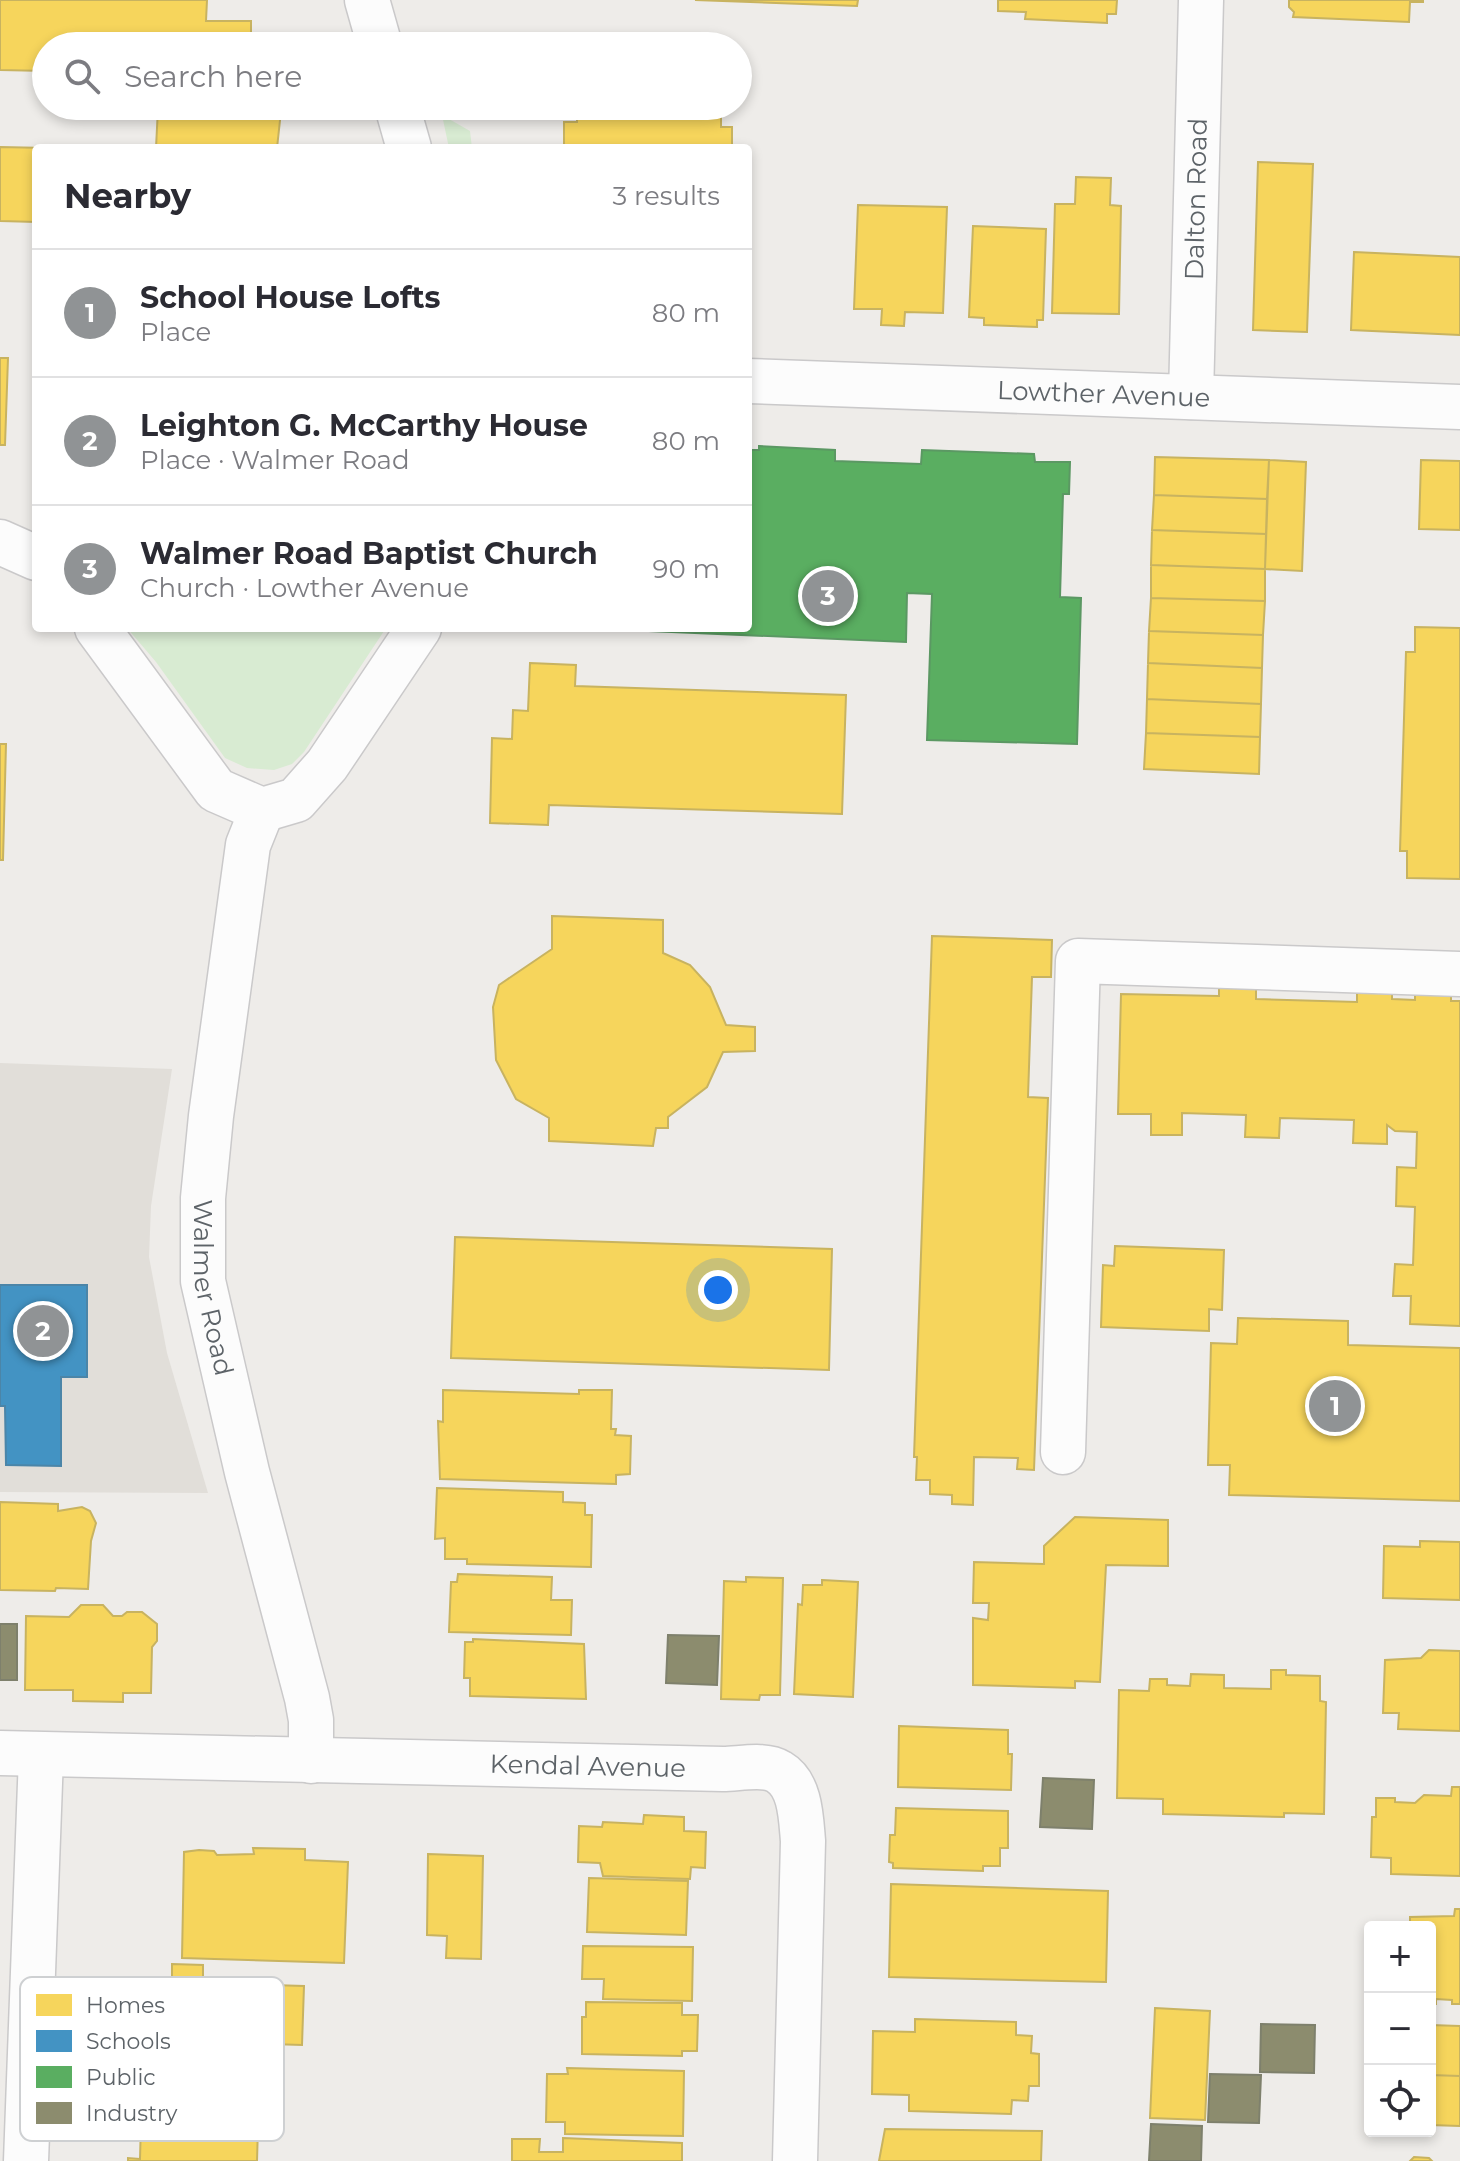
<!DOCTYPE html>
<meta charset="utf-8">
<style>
body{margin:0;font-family:Montserrat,sans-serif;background:#f2f2f3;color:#2b2b33}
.controls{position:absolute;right:24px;bottom:24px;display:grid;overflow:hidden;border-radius:8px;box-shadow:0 4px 12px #0003}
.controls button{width:72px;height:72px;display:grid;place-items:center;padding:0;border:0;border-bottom:2px solid #e1e1e2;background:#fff;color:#2b2b33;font:40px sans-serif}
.you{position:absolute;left:718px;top:1290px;width:28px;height:28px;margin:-20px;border:6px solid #fff;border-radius:50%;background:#1a73e8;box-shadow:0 0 0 12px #1a73e833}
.badge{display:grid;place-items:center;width:52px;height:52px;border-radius:50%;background:#909395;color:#fff;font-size:26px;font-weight:700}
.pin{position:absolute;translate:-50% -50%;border:4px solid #fff;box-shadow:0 2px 8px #0006}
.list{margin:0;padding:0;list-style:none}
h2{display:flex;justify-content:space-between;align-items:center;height:104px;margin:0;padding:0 32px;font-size:34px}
h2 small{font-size:26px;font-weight:400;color:#7c7c81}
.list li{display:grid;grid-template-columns:52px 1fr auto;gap:24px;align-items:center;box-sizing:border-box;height:128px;padding:0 32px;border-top:2px solid #e1e1e2}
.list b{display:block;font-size:30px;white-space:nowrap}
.list p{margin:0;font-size:26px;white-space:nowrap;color:#7c7c81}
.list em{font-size:26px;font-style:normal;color:#7c7c81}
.icon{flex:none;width:44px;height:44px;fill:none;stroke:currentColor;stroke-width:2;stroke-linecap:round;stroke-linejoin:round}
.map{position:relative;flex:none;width:1460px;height:2161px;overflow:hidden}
.search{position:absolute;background:#fff;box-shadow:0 4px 12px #0003;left:32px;top:32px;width:720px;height:88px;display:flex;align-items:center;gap:20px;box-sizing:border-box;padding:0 28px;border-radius:44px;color:#7c7c81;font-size:30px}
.panel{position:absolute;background:#fff;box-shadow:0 4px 12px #0003;left:32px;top:144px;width:720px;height:488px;border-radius:8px}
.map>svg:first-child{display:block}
</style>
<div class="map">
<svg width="1460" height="2161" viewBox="0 0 1460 2161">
<rect width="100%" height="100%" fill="#eeece9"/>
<!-- education -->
<path fill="#e1ded9" d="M0 1063 172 1069 151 1206 149 1257 167 1353 208 1493 0 1492Z"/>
<!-- green -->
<path fill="#d8ebd2" d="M442 115 470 131 472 148H449Z
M127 628H386L304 752 292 764 274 770 247 768 225 758 156 662Z"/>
<!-- homes -->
<path fill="#f6d55c" stroke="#c8b360" stroke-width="2" d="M0 0H207L206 21H251V46H46V71L0 70Z
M695 0H858L857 6Z
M998 0H1117L1116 14H1107V23L1025 19 1026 12 998 11Z
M1289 0H1423V2H1410L1409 22 1293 17 1294 12 1289 7Z
M577 106H685V108L721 110V127H732V148H564V122H577Z
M158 108 281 111 277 148H156Z
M0 147 48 148H36V222L0 221Z
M1258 162 1313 164 1307 332 1253 330Z
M1076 177 1111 178 1110 205 1121 206 1119 314 1052 313 1055 204H1075Z
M858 205 947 207 943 313 905 312 904 326 881 325 882 309H854Z
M973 226 1046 229 1043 320H1037V327L984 325V318L969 317Z
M1354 252 1460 257V335L1351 330Z
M0 358H8L5 445H0Z
M1155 457 1269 460 1267 499 1154 495Z
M1269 460 1306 462 1302 571 1265 569Z
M1421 460 1460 461V530L1419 529Z
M1154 495 1267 499 1266 534 1152 530Z
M1152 530 1266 534 1265 569 1151 565Z
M1151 565 1265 569V601L1151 598Z
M1151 598 1265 601 1263 635 1149 631Z
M1415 627 1460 628V879L1407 878V851H1400L1406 652H1415Z
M1149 631 1263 635 1262 668 1148 663Z
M530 663 576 665 575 686 846 695 842 814 549 805 548 825 490 823 492 738 512 739 513 710 528 711Z
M1148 663 1262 668 1261 704 1147 699Z
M1147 699 1261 704 1260 737 1146 733Z
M1146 733 1260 737 1259 774 1144 769Z
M0 744H6L3 860H0Z
M552 916 663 920V953L690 965 710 987 726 1025 755 1027V1051L723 1052 707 1087 668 1117V1128H656L653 1146 549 1141V1118L516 1099 496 1060 493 1007 499 985 552 949Z
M932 936 1052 940 1051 977H1032L1028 1097 1048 1098 1034 1470 1017 1469 1018 1458 974 1457 973 1505 952 1504V1495L930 1494V1480H916L917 1457H914Z
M1219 978 1256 979V999L1357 1002V985L1392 986V999L1415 1000V987L1451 988V1001H1460V1326L1410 1324 1411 1296H1393L1395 1264 1413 1265 1415 1207 1396 1206 1397 1167 1416 1168 1417 1132 1395 1131 1387 1125V1144L1353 1143 1354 1120 1280 1118 1279 1138 1245 1137 1246 1115 1182 1113V1135H1151V1114H1118L1121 994 1219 996Z
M455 1237 832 1249 829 1370 451 1358Z
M1115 1246 1224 1250 1222 1310 1209 1309V1331L1101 1327 1103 1265 1114 1266Z
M1238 1318 1348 1321V1345L1460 1348V1501L1229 1495 1230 1465H1208L1211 1343 1237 1344Z
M443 1390 579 1394V1390H612L611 1429H616L615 1435 631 1436 630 1474 616 1475V1484L440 1479 438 1421 443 1422Z
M437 1488 563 1492V1502L585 1503V1515H592L591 1567 467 1564V1559H445V1538L435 1539Z
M0 1502 58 1504V1511L82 1507 90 1511 96 1523 91 1541 88 1589 56 1588 55 1591 0 1590Z
M1075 1517 1168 1520V1566L1106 1565 1100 1682 1075 1681V1688L973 1685V1618L988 1620 989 1603H973L974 1562 1044 1564V1546Z
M1420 1541 1460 1542V1600L1383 1598 1384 1546 1420 1547Z
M458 1574 552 1577 551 1600H572L571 1635 449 1632 451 1582H457Z
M746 1577 783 1578 780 1695H760L759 1700 721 1699 724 1581 746 1582Z
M822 1580 858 1582 853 1697 794 1694 798 1604 802 1605 803 1585H822Z
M81 1605H103L113 1616H122L127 1612H142L157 1624V1641L152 1647 151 1693H123V1702L73 1701V1690H25L26 1616 69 1617Z
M473 1639 584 1644 586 1699 470 1696V1678H464L465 1642H473Z
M1429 1650 1460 1651V1731L1398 1729 1399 1713H1383L1385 1660 1421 1658Z
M1271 1670H1286V1675L1320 1676V1701L1326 1702 1324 1814 1284 1813V1817L1163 1814V1799L1117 1798 1119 1690 1149 1691 1150 1679H1167V1685L1190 1686 1191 1674 1224 1675V1688L1271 1689Z
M899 1726 1008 1730V1754H1012L1011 1790 898 1787Z
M1452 1787H1460V1876L1391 1874V1858L1371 1857 1372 1817H1376V1798H1395V1802L1415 1803 1424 1795 1451 1796Z
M896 1808 1008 1811V1848H1000V1866H983V1871L893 1868V1863L889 1862 890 1835H895Z
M644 1815 684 1817V1831L706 1832 705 1868 691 1867 690 1879 603 1876 600 1863 578 1862 579 1826 602 1827 603 1822 643 1824Z
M253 1848 305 1849V1860L348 1862 344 1963 182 1958 184 1852 199 1850 214 1851 217 1855 254 1854Z
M428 1854 483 1856 481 1959 446 1958 447 1936 427 1935Z
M589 1878 688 1881 686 1935 587 1932Z
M891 1884 1108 1891 1106 1982 889 1977Z
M1455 1909H1460V2004H1452V2000L1436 1999V2004H1430V1927H1410V1917L1454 1916Z
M583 1946 693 1947 692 2001 603 1999 604 1979H582Z
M172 1964 203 1965V1977L225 1978 233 1984 304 1986 302 2045 143 2040 144 1979 172 1980Z
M586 2002 682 2003V2015H698L697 2051H682V2056L582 2054V2017H586Z
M1155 2008 1210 2011 1205 2120 1150 2118Z
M915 2019 1016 2022V2035L1032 2036 1031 2053 1039 2054V2086H1029L1028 2101 1012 2100 1011 2114 909 2111V2095L872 2094 873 2031 915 2032Z
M1366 2023H1370V2074H1367L1369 2032H1366Z
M1430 2025 1460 2026V2076L1430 2075Z
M567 2068 684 2071 683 2136 565 2134V2122H546L547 2074H568Z
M1367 2074H1370V2123H1366Z
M1430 2075 1460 2076V2126L1430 2125Z
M141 2122 258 2126 257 2161H128V2158L140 2159Z
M885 2129 1042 2131 1041 2161H879Z
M563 2138 682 2143V2161H512V2139H540L539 2152H563Z
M1414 2157 1429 2158 1432 2161H1410Z"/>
<!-- schools -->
<path fill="#4393c3" stroke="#4b85a8" stroke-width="2" d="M0 1285H87V1377H61V1466L6 1465 5 1406H0Z"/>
<!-- public -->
<path fill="#5aae61" stroke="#5b9863" stroke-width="2" d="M759 446 835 450V461L921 464 922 450 1034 454 1035 462H1070L1069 494H1063L1060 597 1081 598 1077 744 927 740 932 594 907 593 906 642 579 628H748V450H759Z"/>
<!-- industry -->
<path fill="#8c8c6e" stroke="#7e806c" stroke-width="2" d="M0 1624H17V1680H0Z
M668 1635 719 1636 717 1685 666 1683Z
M1043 1778 1094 1780 1092 1829 1040 1827Z
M1261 2024 1315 2025 1314 2073 1260 2072Z
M1210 2074 1261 2075 1259 2123 1208 2122Z
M1151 2124 1202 2126 1201 2161H1149Z"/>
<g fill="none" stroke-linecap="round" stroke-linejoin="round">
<!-- minor casing -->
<g stroke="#cac9ca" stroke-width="47">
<g id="minor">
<path d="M367 0 380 46"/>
<path d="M397 106 409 148"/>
<path id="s1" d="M748 381 1460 407"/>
<path id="s2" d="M1191 397 1201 0"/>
<path d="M0 542 36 558"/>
<path d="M97 628 216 790 262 810 296 800 327 765 419 628"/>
<path id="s3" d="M262 810 248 845 211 1116 203 1198V1281L247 1472 307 1698 311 1720V1761"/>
<path d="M1063 1452 1078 961 1460 974"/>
<path id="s4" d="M0 1753 723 1769C739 1769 765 1763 779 1772 801 1785 801 1819 803 1841L795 2161"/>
<path d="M26 2161 41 1756"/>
</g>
</g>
<!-- minor -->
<use href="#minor" stroke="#fcfcfc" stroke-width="44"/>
</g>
<g text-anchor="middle" stroke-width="8" stroke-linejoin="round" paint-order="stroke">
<!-- street labels -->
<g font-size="26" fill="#5d6368" stroke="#fff">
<text dy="9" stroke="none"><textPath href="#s2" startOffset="198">Dalton Road</textPath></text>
<text dy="9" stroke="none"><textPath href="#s1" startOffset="356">Lowther Avenue</textPath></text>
<text dy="9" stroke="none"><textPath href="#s3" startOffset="484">Walmer Road</textPath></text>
<text dy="9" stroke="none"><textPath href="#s4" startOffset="588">Kendal Avenue</textPath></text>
</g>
</g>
<!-- legend -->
<rect x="20" y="1977" width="264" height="164" rx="12" fill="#fff" stroke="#ced0d2" stroke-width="2"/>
<rect x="36" y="1994" width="36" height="22" fill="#f6d55c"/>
<rect x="36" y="2030" width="36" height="22" fill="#4393c3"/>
<rect x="36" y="2066" width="36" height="22" fill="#5aae61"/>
<rect x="36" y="2102" width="36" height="22" fill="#8c8c6e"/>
<g font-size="22" fill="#5d6368">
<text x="86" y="2013">Homes</text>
<text x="86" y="2049">Schools</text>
<text x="86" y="2085">Public</text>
<text x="86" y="2121">Industry</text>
</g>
</svg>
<div class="controls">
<button>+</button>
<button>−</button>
<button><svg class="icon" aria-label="locate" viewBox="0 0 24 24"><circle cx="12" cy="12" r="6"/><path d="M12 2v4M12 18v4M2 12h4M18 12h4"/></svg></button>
</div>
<div class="you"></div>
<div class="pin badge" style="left:1335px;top:1406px">1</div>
<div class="pin badge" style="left:43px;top:1331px">2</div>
<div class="pin badge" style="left:828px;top:596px">3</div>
<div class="search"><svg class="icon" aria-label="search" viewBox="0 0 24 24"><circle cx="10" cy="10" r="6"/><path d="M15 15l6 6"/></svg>Search here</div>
<section class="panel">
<h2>Nearby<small>3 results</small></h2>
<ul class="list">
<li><span class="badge">1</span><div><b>School House Lofts</b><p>Place</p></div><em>80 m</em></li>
<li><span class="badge">2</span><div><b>Leighton G. McCarthy House</b><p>Place · Walmer Road</p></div><em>80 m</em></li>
<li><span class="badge">3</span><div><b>Walmer Road Baptist Church</b><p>Church · Lowther Avenue</p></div><em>90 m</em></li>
</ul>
</section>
</div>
